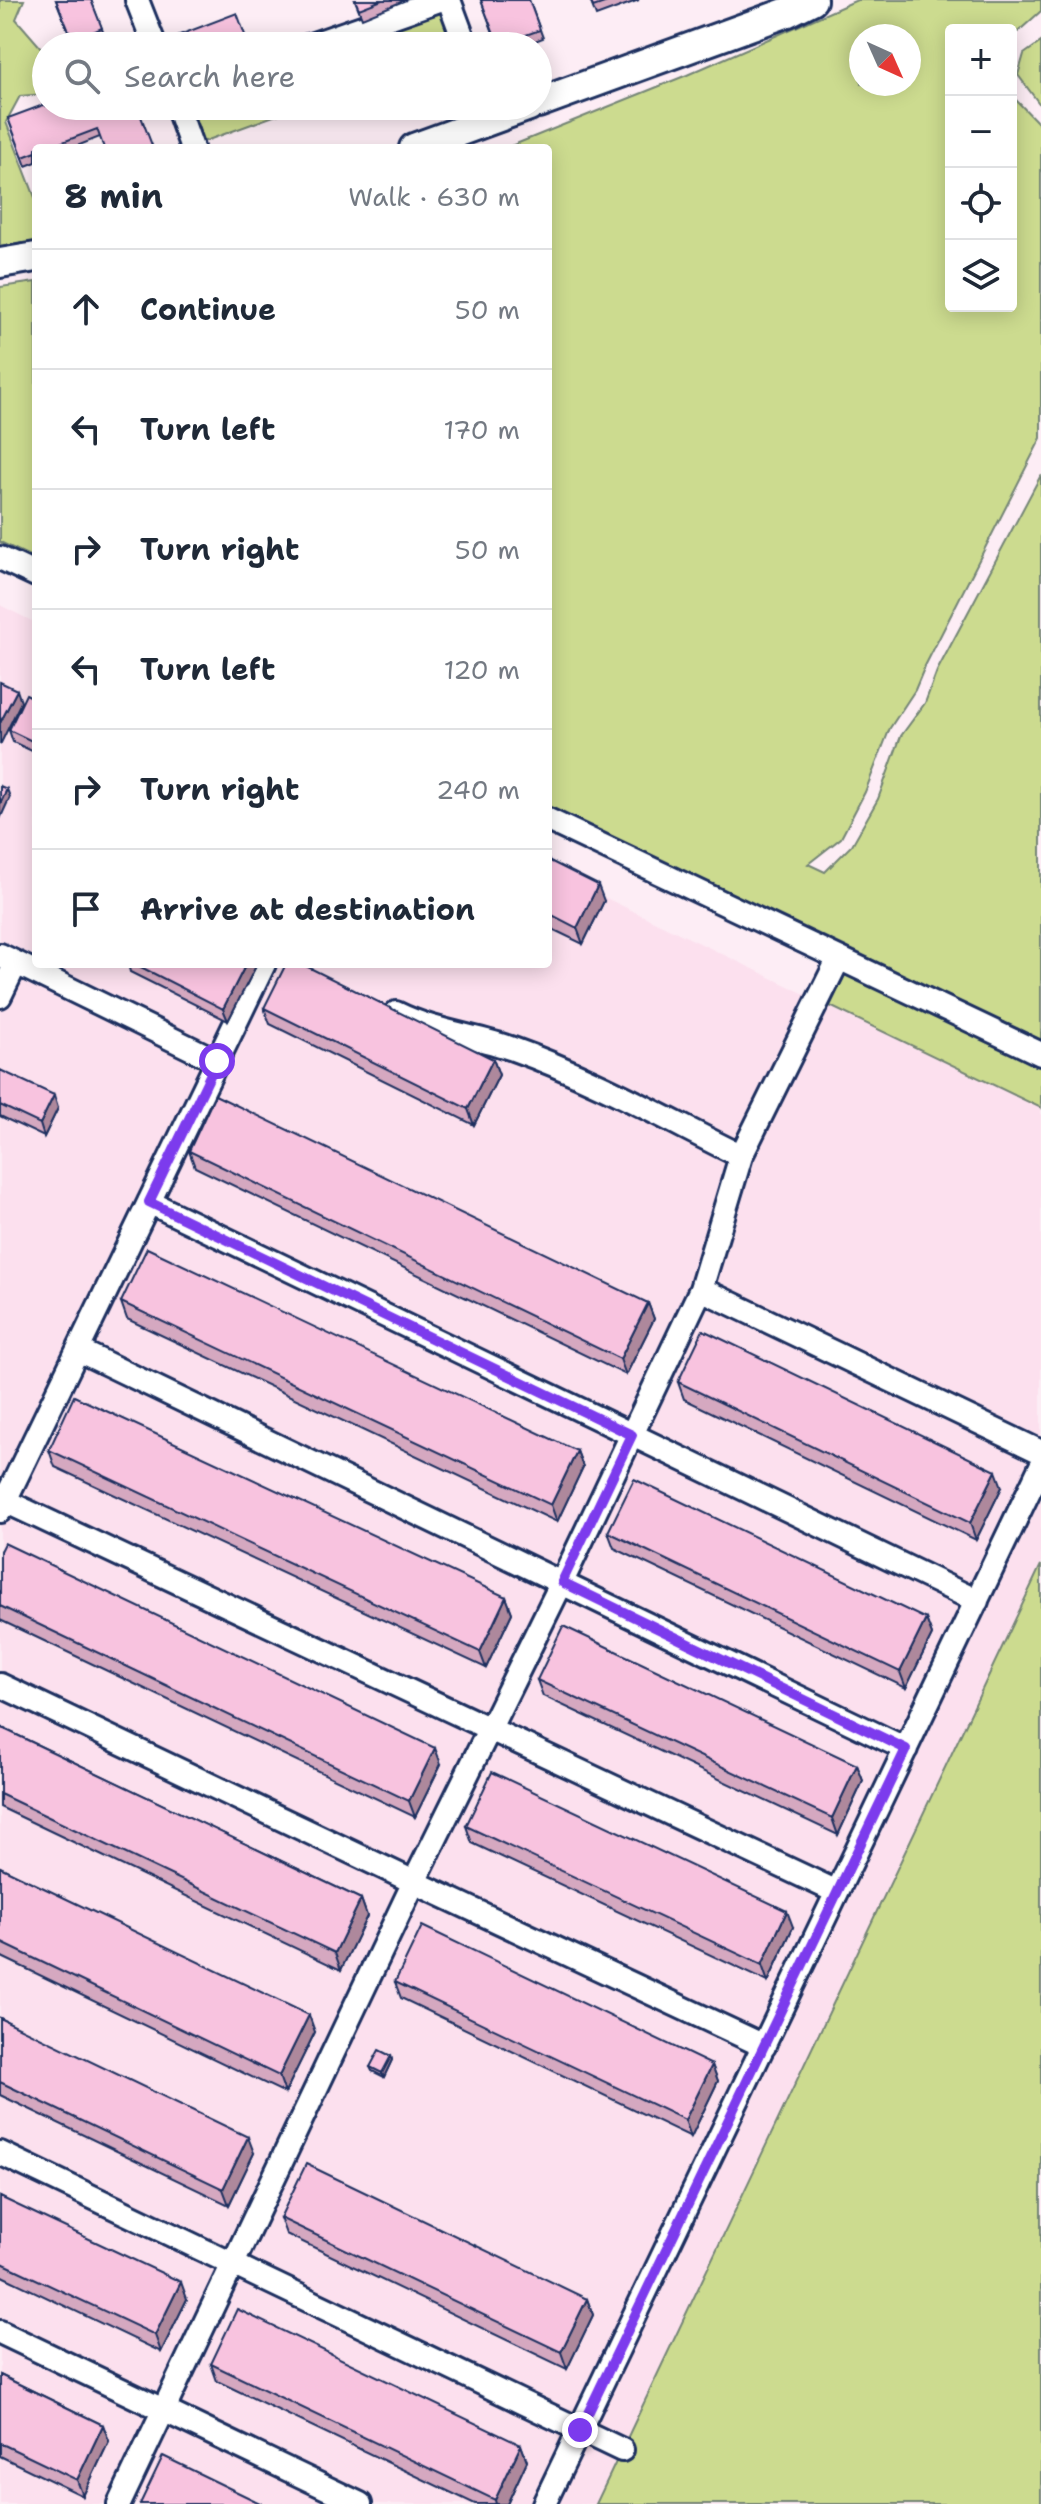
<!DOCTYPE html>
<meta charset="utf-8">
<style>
body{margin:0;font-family:"Shantell Sans",sans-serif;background:#f6f6f7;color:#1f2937}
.controls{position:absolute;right:24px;top:24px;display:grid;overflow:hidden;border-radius:8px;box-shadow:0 4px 20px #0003}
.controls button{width:72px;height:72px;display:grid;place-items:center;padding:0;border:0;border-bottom:2px solid #e0e1e3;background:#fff;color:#1f2937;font:40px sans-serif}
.compass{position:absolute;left:849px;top:24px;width:72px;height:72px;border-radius:50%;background:#fff;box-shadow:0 4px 20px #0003;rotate:135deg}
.stop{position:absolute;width:24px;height:24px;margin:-18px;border:6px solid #7c3aed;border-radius:50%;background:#fff}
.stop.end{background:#7c3aed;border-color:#fff;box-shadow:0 2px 8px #0008}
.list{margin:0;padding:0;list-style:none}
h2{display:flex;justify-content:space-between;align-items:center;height:104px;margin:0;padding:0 32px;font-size:34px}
h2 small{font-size:26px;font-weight:400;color:#747a83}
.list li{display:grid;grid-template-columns:52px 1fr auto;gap:24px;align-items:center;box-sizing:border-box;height:120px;padding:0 32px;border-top:2px solid #e0e1e3}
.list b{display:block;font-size:30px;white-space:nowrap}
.list em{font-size:26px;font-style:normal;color:#747a83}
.icon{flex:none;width:44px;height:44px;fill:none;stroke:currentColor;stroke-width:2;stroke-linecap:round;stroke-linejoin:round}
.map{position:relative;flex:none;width:1041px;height:2504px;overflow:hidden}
.search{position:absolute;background:#fff;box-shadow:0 4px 20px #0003;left:32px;top:32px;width:520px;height:88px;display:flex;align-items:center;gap:20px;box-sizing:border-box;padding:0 28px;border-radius:44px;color:#747a83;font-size:30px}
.panel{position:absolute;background:#fff;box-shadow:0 4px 20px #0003;left:32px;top:144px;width:520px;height:824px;border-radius:8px}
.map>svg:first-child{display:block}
</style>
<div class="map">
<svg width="1041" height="2504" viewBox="0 0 1041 2504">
<rect width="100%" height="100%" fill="#fdedf5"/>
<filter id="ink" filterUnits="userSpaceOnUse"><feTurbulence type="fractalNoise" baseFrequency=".0125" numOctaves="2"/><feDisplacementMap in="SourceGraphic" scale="16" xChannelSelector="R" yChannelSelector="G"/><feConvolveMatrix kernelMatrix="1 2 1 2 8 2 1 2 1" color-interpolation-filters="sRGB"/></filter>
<g filter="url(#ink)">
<!-- built -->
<path fill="#fce0ee" d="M0 605 36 623V964H548V870L1041 1108V1565L596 2504H0Z"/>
<!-- green -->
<path fill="#ccdb8f" stroke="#748576" stroke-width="2" fill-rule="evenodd" d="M0 0H24L16 19 42 49H46V94L20 96 6 122 36 200V246L0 250Z
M857 0H1041V11L1011 38V30H951V306H1011V79L1015 99 1041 126V438L925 666 915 690 890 728 865 792 841 838 808 864 825 872 852 845 878 799 901 736 925 703 937 671 1041 475V1045L548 810V148H506L687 75ZM861 36H909V84H861Z
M446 6 461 46H335Z
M1041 42V106L1018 75 1024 54Z
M186 106H301L200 143Z
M36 282V559L0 542V287Z
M847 971 1041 1064V1108L830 1006Z
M1041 1565V2504H596Z"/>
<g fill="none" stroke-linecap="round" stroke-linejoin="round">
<!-- minor casing -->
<g stroke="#1b2f5e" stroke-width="28">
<path id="minor" d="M137 0 155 46
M449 0 466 46
M308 46 439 0
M177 106 192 148
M0 558 36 575
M548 820 1041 1054
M0 955 217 1061
M0 996 16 963
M741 1156 839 958
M149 1202 977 1601
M701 1289 1041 1452
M78 1350 906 1749
M5 1501 837 1892
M0 1511 264 964
M0 1685 414 1882 764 2046
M0 2153 622 2450
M0 2332 360 2504
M119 2504 414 1882 562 1582 701 1289 741 1156C666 1119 592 1077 513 1049 474 1035 434 1032 396 1013
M544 2504 1041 1466"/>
</g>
<!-- major casing -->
<g stroke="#1b2f5e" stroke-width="34">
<path id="major" d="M538 103 788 12 812 0
M414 148 529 106
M0 263 36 257"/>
</g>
<!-- minor -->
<use href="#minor" stroke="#fff" stroke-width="22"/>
<!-- major -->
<use href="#major" stroke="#fff" stroke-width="28"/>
</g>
<!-- wall -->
<path fill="#d5a8c0" stroke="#1b2f5e" stroke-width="2" d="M56 0H91L105 37 83 46H74Z
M355 0H406L362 18Z
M481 0H529L543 38 522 46H498Z
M590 0H639L596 16Z
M137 106 100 137 72 148H36V162L26 166 8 118Z
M36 699V753L13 742 9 730Z
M548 860 604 901 583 944 548 927Z
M128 964H257L228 1021 130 972Z
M264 1008 493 1059 499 1075 474 1125 270 1024Z
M0 1070 58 1108 44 1137 0 1116Z
M189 1151 648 1303 654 1319 626 1375 195 1167Z
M121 1302 577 1451 583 1467 557 1522 127 1319Z
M678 1382 1002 1487 976 1540 684 1399Z
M49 1450 506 1597 512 1613 486 1668 55 1467Z
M608 1532 926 1619 932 1635 906 1688 614 1548Z
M0 1551 441 1764 415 1817 0 1620Z
M537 1680 857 1765 863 1781 838 1835 543 1696Z
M0 1727 361 1899 367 1916 341 1970 0 1807Z
M466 1826 793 1927 768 1982 472 1843Z
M0 1867 315 2032 285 2093 0 1956Z
M395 1982 712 2065 718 2081 691 2137 401 1998Z
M0 2018 254 2153 229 2205 0 2095Z
M391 2056 392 2060 384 2077 372 2071 370 2067Z
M0 2197 187 2299 161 2352 0 2275Z
M280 2218 587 2299 593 2315 567 2369 286 2234Z
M211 2364 521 2445 527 2461 507 2504H475L217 2381Z
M0 2375 103 2425 109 2441 83 2496 0 2456Z"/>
<!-- shaded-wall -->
<path fill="#ae889c" stroke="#1b2f5e" stroke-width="2" d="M17 690 21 702 0 745V723Z
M7 789 10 797 0 819V804Z
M598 885 604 901 583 944 577 928Z
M246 964H257L228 1021 223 1009Z
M493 1059 499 1075 474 1125 468 1109Z
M54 1095 58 1108 44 1137 40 1124Z
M648 1303 654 1319 626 1375 620 1359Z
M577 1451 583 1467 557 1522 551 1505Z
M996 1471 1002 1487 976 1540 970 1523Z
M506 1597 512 1613 486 1668 480 1652Z
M926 1619 932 1635 906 1688 900 1672Z
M435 1748 441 1764 415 1817 409 1801Z
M857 1765 863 1781 838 1835 832 1818Z
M361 1899 367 1916 341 1970 335 1953Z
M787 1911 793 1927 768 1982 762 1965Z
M309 2015 315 2032 285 2093 279 2076Z
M391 2056 392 2060 384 2077 382 2073Z
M712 2065 718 2081 691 2137 685 2120Z
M248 2137 254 2153 229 2205 223 2189Z
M181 2282 187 2299 161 2352 155 2335Z
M587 2299 593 2315 567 2369 561 2352Z
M103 2425 109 2441 83 2496 77 2480Z
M521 2445 527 2461 507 2504H496L495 2500Z"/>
<!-- building -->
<path fill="#f8c3df" stroke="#1b2f5e" stroke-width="2" d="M56 0H91L102 28 73 41Z
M355 0H382L359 9Z
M481 0H529L540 30 498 45Z
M590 0H613L593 7Z
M237 13 249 46H177L174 37Z
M46 104V106H137L153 148H104L97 129 47 148H36V152L23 157 8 118Z
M0 682 17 690 0 723Z
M26 694 36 699V743L9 730Z
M0 786 7 789 0 804Z
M548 860 598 885 577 928 548 913Z
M135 964H246L223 1009Z
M286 964H302L493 1059 468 1109 264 1008Z
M0 1070 54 1095 40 1124 0 1105Z
M215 1095 648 1303 620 1359 189 1151Z
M147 1248 577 1451 551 1505 121 1302Z
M703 1330 996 1471 970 1523 678 1382Z
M74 1396 506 1597 480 1652 49 1450Z
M634 1479 926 1619 900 1672 608 1532Z
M4 1543 435 1748 409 1801 0 1606V1551Z
M563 1626 857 1765 832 1818 537 1680Z
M0 1727 361 1899 335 1953 0 1794Z
M492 1772 787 1911 762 1965 466 1826Z
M0 1867 309 2015 279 2076 0 1942Z
M422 1926 712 2065 685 2120 395 1982Z
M0 2018 248 2137 223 2189 0 2082Z
M379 2050 391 2056 382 2073 370 2067Z
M306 2164 587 2299 561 2352 280 2218Z
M0 2197 181 2282 155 2335 0 2262Z
M237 2309 521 2445 495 2500 211 2364Z
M0 2375 103 2425 77 2480 0 2443Z
M163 2456 262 2504H140Z"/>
</g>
<g fill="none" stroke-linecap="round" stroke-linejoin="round" filter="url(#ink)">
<!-- route -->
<path stroke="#7c3aed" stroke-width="10" d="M217 1061 149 1202 632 1435 562 1582 906 1749 580 2430"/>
</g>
</svg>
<div class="controls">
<button>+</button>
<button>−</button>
<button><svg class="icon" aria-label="locate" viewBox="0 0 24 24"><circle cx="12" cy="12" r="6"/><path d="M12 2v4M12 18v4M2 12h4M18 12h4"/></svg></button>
<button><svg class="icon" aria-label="layers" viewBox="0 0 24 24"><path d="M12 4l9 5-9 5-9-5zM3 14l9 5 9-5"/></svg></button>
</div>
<svg class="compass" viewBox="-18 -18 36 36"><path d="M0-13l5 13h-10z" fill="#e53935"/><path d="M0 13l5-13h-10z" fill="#747a83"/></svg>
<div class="stop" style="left:217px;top:1061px"></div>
<div class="stop end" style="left:580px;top:2430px"></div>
<div class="search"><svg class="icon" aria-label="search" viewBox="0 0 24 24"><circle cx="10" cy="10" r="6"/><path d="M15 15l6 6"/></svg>Search here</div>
<section class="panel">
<h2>8 min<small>Walk · 630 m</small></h2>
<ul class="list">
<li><svg class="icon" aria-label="ahead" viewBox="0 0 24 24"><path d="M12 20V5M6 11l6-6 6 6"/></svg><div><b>Continue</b></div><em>50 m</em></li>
<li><svg class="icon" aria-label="left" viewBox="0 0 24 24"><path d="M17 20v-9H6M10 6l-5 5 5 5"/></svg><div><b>Turn left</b></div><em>170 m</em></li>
<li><svg class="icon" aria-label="right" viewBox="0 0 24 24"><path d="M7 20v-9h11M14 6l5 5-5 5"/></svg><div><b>Turn right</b></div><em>50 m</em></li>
<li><svg class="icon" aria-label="left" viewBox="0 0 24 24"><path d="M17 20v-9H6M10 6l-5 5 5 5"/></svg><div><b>Turn left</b></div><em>120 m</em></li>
<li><svg class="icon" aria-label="right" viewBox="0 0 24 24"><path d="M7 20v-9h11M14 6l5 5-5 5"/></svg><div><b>Turn right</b></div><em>240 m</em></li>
<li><svg class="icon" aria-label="arrive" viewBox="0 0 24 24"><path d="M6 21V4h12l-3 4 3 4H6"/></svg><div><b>Arrive at destination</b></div></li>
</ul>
</section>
</div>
